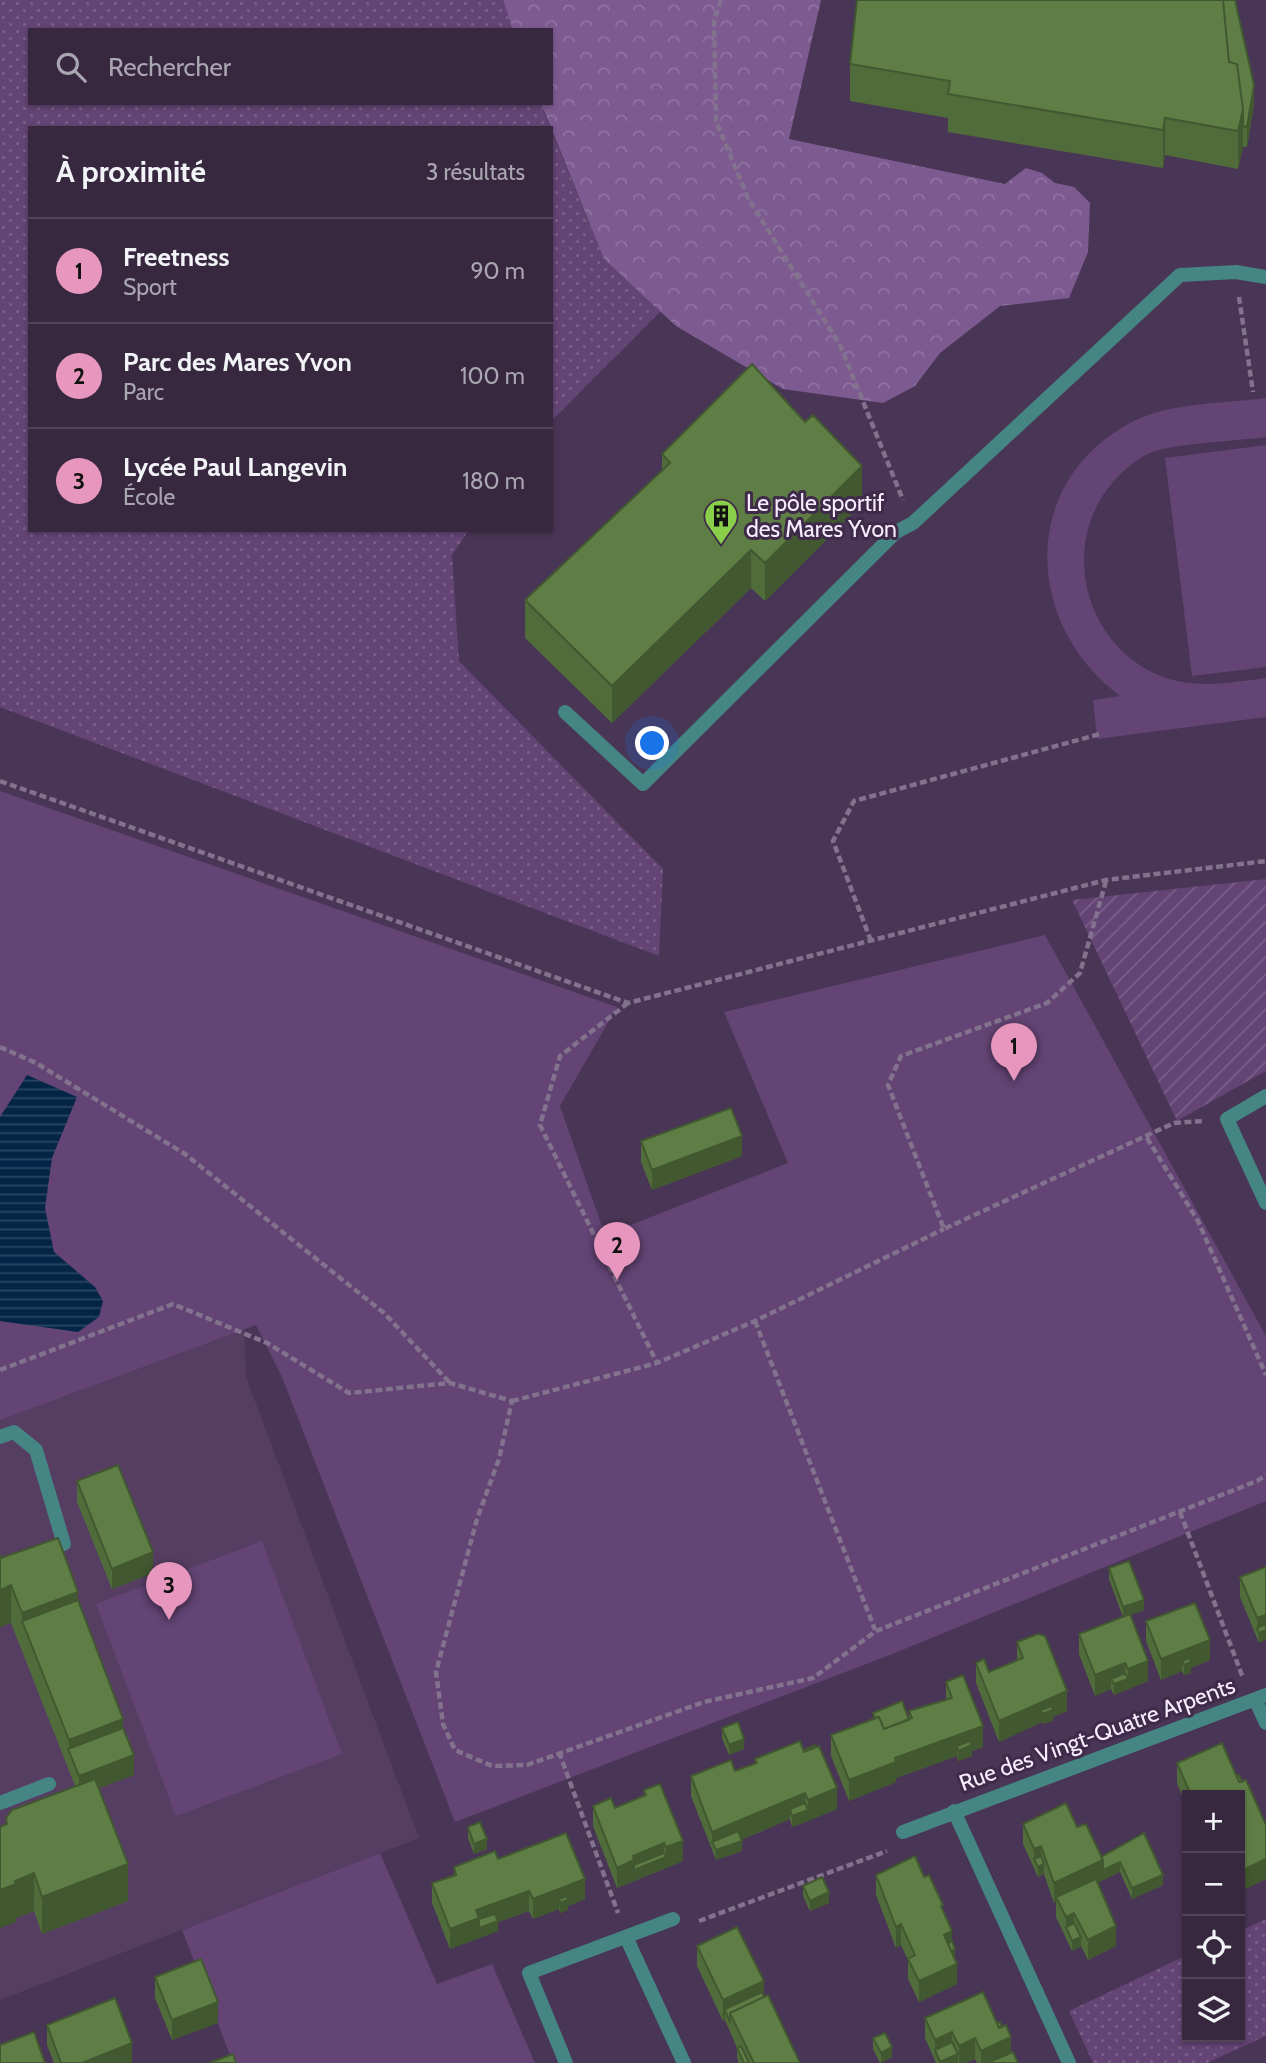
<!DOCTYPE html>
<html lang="fr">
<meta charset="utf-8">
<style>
body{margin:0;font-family:Cabin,sans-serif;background:#3e3047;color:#f1f3f6}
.controls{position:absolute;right:21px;bottom:21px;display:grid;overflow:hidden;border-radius:0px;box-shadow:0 2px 5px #0004}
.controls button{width:63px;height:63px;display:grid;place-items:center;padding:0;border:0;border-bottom:2px solid #514459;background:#372840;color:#f1f3f6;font:35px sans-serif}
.you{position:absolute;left:653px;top:744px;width:24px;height:24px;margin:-18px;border:5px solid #fff;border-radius:50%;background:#1a73e8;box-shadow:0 0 0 10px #1a73e833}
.badge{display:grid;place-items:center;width:46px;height:46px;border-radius:50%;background:#e797bd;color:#111;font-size:23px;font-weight:700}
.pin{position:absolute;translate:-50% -58px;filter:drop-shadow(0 2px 4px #0008)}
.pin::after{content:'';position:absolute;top:37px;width:24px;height:21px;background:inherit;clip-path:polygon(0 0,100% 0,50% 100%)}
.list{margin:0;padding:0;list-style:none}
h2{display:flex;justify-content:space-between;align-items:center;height:91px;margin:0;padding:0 28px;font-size:30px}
h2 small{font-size:23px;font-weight:400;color:#aaa6b1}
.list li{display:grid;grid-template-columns:46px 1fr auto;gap:21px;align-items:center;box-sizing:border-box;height:105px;padding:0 28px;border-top:2px solid #514459}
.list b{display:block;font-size:26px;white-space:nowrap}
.list p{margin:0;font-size:23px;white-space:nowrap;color:#aaa6b1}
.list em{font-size:23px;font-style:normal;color:#aaa6b1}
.icon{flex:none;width:38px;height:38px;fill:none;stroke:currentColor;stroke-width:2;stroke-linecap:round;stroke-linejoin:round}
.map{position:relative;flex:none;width:1266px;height:2063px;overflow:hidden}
.search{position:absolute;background:#372840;box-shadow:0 2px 5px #0004;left:28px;top:28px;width:525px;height:77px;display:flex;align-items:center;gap:18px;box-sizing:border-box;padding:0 24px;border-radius:0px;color:#aaa6b1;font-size:26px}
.panel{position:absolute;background:#372840;box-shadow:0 2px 5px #0004;left:28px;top:126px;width:525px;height:406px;border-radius:0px}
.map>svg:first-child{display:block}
</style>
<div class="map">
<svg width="1266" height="2063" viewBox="0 0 1266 2063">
<defs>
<pattern id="grass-dots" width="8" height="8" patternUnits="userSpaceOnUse" patternTransform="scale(1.75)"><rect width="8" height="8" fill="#634474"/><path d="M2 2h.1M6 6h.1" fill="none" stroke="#7a5f89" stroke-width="1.8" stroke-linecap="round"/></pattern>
<pattern id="forest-crowns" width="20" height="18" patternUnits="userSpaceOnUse" patternTransform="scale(1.75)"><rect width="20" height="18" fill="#7d5b90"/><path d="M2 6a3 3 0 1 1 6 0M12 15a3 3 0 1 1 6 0" fill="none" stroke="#9073a1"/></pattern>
<pattern id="garden-furrows" width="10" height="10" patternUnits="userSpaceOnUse" patternTransform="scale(1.75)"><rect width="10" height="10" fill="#634474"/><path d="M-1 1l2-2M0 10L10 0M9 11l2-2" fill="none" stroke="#7a5f89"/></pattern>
<pattern id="water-rules" width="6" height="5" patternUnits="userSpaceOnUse" patternTransform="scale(1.75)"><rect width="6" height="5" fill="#052546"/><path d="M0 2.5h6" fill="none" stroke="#2a4562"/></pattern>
</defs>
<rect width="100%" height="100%" fill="#493555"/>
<!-- built -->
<path fill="#563e63" d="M243 1304 246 1377 419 1838 0 2000V1403Z"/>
<!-- grass -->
<path fill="url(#grass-dots)" d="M0 0H503L513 30H30V103H541L550 128H30V530H469L452 555 459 661 663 869 659 956 0 707Z
M551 130 604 259 661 311 551 421Z
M1266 1919V2036L1207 2063H1093L1069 2011 1187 1955V2037H1240V1931Z"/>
<!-- forest -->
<path fill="url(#forest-crowns)" d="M503 0H821L789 139 1005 184 1026 168 1042 173 1055 183 1074 187 1090 203 1088 252 1069 298 1000 306 940 353 915 386 883 403 783 389 676 326 604 259 541 103H551V30H513Z"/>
<!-- park -->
<path fill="#634474" d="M1266 398V437C1239 441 1173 443 1150 453 1136 459 1123 471 1113 482 1057 547 1086 650 1166 678 1199 689 1233 682 1266 678V717L1097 739 1093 700 1120 696C1022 623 1019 477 1136 420 1171 403 1227 403 1266 398Z
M1266 445V667L1192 676 1165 458Z
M0 791 617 1007 560 1106 605 1235 788 1163 724 1012 1045 935 1266 1336V1501L895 1653 455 1822 282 1377 256 1325 0 1420Z
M262 1541 342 1754 176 1816 96 1604Z
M380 1853 437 1984 492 1964 535 2063H233L182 1930Z"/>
<!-- garden -->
<path fill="url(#garden-furrows)" d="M1266 879V1071L1177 1121 1072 900Z"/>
<!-- water -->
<path fill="url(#water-rules)" d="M27 1075 77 1097 52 1158 45 1208 54 1252 95 1287 103 1301 99 1317 78 1332 0 1321V1117Z"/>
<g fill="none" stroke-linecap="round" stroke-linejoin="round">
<!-- path -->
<path stroke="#82728d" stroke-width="4.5" stroke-dasharray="7 3.5" stroke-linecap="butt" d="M721 0 714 20 716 121 748 198 840 345 903 500
M1239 297 1253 392
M0 781 628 1003 1106 880 1266 861
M1106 881 1080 973 1047 1003 901 1056 888 1085 944 1229 1174 1123 1204 1121
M871 941 833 841 854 801 1100 734
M628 1003 560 1056 540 1125 657 1363
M0 1047 36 1063 185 1154 384 1313 450 1383
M1147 1138 1198 1221 1266 1375
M755 1321 875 1630
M0 1370 173 1304 267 1343 349 1393 450 1383 512 1401 499 1459 477 1519 436 1672 443 1724 455 1750 492 1766 527 1765 704 1702 813 1678 876 1631 1257 1481 1266 1475
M512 1401 657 1363 755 1321 944 1229
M1180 1512 1243 1678
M559 1752 618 1913
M699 1921 887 1851"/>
<!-- service -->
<path stroke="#458684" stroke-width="14" d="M1266 1096 1227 1119 1266 1203
M0 1437 14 1432 36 1450 64 1544
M0 1803 49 1784"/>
<!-- minor -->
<path stroke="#458684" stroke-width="14" d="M565 712 643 784 896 532 913 523 1180 275 1236 272 1266 277
M1255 1699 1266 1723
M954 1811 1069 2063
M903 1832 1266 1695
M626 1937 684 2063
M566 2063 529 1973 673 1919"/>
</g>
<!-- wall -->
<path fill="#516c3b" d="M850 64 1254 105 1247 147H1243L1238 169 1165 155 1163 168 948 132V118L850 101Z
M805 422 862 504 765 601 751 588 612 723 525 638V600L662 471V454Z
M641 1141 742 1156 652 1190 641 1162Z
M77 1481 153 1573 112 1589 77 1502Z
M1 1558 78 1600 123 1728 134 1775 99 1788 128 1901 42 1934 34 1911 16 1918V1922L6 1818 75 1786 11 1623Z
M1266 1567 1259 1643 1240 1597V1577Z
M1109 1568 1144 1610 1130 1615 1148 1681 1114 1695 1111 1689 1095 1696 1079 1654V1634L1123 1617 1109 1579Z
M1146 1621 1210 1660 1191 1668V1673L1184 1675 1182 1671 1161 1680 1146 1641Z
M1017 1642 1067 1711 1053 1717V1721L1042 1724V1722L999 1742 976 1683V1663L989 1672 1017 1661Z
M946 1682 983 1747 972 1751V1756L958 1761 957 1756 896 1778V1782L849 1801 831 1756V1735L873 1719V1713L909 1720V1711L946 1700Z
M722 1728 744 1749 729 1755 722 1738Z
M804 1750 837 1809 792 1827 790 1819 741 1840 742 1851 716 1860 691 1796V1776L735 1771 755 1763V1759Z
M1177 1763 1237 1776 1242 1782 1266 1825V1879L1241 1891 1240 1889V1795H1187V1807L1177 1783Z
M644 1790 683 1861 617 1888 593 1826V1806L615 1808 644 1796Z
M1023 1824 1077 1827 1101 1857 1144 1833 1163 1885 1132 1899 1120 1872 1097 1883 1116 1946 1088 1960 1081 1946 1072 1951 1056 1917V1902L1054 1903 1044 1874 1038 1877 1023 1844Z
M468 1827 487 1849 474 1854 468 1838Z
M498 1859 585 1899 568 1906V1910L560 1913 559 1909 533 1919 529 1911 498 1922V1931L450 1949 432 1903V1883L454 1875V1867Z
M876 1875 924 1877 943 1912 952 1941 957 1984 919 2002 908 1979V1960L901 1945 896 1948 876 1895Z
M803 1886 829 1903 810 1911 803 1896Z
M697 1946 764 1996 800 2063H739L737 2058V2048L725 2020 723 2021 697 1966Z
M155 1977 218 2023 172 2040 155 1998Z
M925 2018 1011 2052 1018 2063H977L975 2059 965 2063H936L925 2038Z
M47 2025 132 2063H54L47 2045Z
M873 2038 892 2057 880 2063 873 2049Z"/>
<!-- shaded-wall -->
<path fill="#425830" d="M1254 85V105L1247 147V127Z
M1243 109V147L1238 169V131Z
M1165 118V155L1163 168V130Z
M862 466V504L765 601V563Z
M751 550V588L612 723V686Z
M742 1136V1156L652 1190V1170Z
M153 1552V1573L112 1589V1569Z
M11 1585V1623L0 1627V1590Z
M78 1592V1629L22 1621V1613Z
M1144 1600V1610L1123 1618V1607Z
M1266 1615V1640L1259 1643 1257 1618Z
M1210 1640V1660L1191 1668V1673L1184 1675V1665L1182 1661V1671L1161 1680V1659Z
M1148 1661V1681L1114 1695V1684L1111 1679V1689L1095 1696V1675L1125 1663V1680L1128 1679V1669Z
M1067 1691V1711L1053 1717V1721L1042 1724V1722L999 1742V1721Z
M123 1719V1748L69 1749V1740Z
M983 1726V1747L972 1751V1756L958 1761V1751L957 1746V1756L896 1778V1782L849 1801V1780L895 1758Z
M744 1739V1749L729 1755V1745Z
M134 1755V1775L79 1796V1776Z
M837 1788V1809L808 1821V1800Z
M805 1793V1811L808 1810V1821L792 1827V1816L790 1809V1819L724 1847 742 1841V1851L716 1860V1850L712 1842V1832Z
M487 1839V1849L474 1854V1844Z
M683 1841V1861L617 1888V1868L633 1856 664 1843V1858L666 1857V1847Z
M1041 1846V1865L1044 1864V1874L1038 1877V1867L1034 1859V1849Z
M1266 1859V1879L1241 1891V1871Z
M1103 1860 1120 1862V1872L1058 1901 1056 1897V1902L1054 1903V1883Z
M128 1864V1901L42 1934V1897Z
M34 1873V1911L16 1918V1922L0 1928V1890L15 1881Z
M1163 1875V1885L1132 1899V1888Z
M585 1879V1899L568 1906V1910L560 1913 559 1899V1909L533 1919V1899Z
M529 1891V1911L498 1922V1931L450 1949V1929L476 1910Z
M829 1892V1903L810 1911V1901Z
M1074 1913V1934L1066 1927V1917Z
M901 1924V1945L896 1948V1927Z
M1116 1926V1946L1088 1960V1940Z
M952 1931V1950L955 1949V1959L944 1935Z
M1081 1937V1947L1072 1951V1941Z
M957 1964V1984L919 2002V1981Z
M764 1981V2002L730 2013 725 2009V2020L723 2021V2000Z
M218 2002V2023L172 2040V2020Z
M952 2032V2052L935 2050V2040Z
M1011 2037V2057L998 2063H981V2051Z
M975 2038V2059L965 2063H959V2046Z
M132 2043V2063H82Z
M892 2047V2057L881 2063V2053Z
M958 2054V2063H940V2062Z"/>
<!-- building -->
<path fill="#5e7e45" stroke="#425830" stroke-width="2" d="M857 0H1223L1229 62 1237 64 1243 109 1238 131 1165 118 1163 130 948 94 950 81 850 64Z
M1223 0H1235L1254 85 1247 127 1243 126V109L1237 64 1229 62Z
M752 364 805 422 813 415 862 466 765 563 751 550 612 686 525 600 670 463 662 454Z
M731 1108 742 1136 652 1170 641 1141Z
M118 1465 153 1552 112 1569 77 1481Z
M58 1538 78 1592 22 1613 11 1585 0 1590V1555L1 1558Z
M1129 1561 1144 1600 1123 1607 1109 1568Z
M1266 1567V1615L1257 1618 1240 1577Z
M78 1600 123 1719 69 1740 22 1621Z
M1195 1603 1210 1640 1161 1659 1146 1621Z
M1130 1614 1148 1661 1128 1669 1125 1663 1095 1675 1079 1634Z
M1266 1624V1630L1259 1633 1257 1628Z
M1038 1634 1045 1636 1067 1691 999 1721 976 1663 984 1659 989 1672 1023 1658 1017 1642Z
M1189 1658 1191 1662 1184 1665 1182 1661Z
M1125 1673 1128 1679 1114 1684 1111 1679Z
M963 1675 983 1726 895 1758 896 1762 849 1780 831 1735 879 1717 884 1729 912 1718 909 1711 952 1698 946 1682Z
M902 1701 909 1720 884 1729 879 1717 875 1718 873 1713Z
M1052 1706 1053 1710 1042 1714 1041 1710Z
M738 1722 744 1739 729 1745 722 1728Z
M123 1728 134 1755 79 1776 68 1749Z
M800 1741 804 1752 819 1746 837 1788 808 1800 805 1793 712 1832 691 1776 731 1760 735 1771 757 1763 755 1759Z
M970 1741 972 1745 958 1751 957 1746Z
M1222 1743 1239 1782 1246 1780 1266 1825V1859L1241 1871 1240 1869V1795H1191L1177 1763Z
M815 1745 816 1747 804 1752V1750Z
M1239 1775 1242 1782H1239L1237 1776Z
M95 1779 128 1864 42 1897 34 1873 15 1881 16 1884 0 1890V1827L7 1824 6 1818 12 1810Z
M660 1784 683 1841 666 1847 664 1843 633 1856 634 1860 617 1868 593 1806 611 1798 615 1808 646 1795 644 1790Z
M805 1803 808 1810 792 1816 790 1809Z
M1066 1803 1077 1827 1086 1824 1103 1860 1054 1883 1041 1846 1034 1849 1023 1824Z
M480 1822 487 1839 474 1844 468 1827Z
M738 1831 742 1841 716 1850 712 1842Z
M566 1833 585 1879 533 1899 529 1891 476 1910 479 1918 450 1929 432 1883 456 1875 454 1867 495 1851 498 1859Z
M1144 1833 1163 1875 1132 1888 1120 1862 1103 1870V1860L1101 1857Z
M664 1853 666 1857 634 1870V1865Z
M915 1856 924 1877 929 1875 943 1905 941 1906 952 1931 944 1935 957 1964 919 1981 908 1959 915 1955 901 1924 896 1927 876 1875Z
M1041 1856 1044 1864 1038 1867 1034 1859Z
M822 1877 829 1892 810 1901 803 1886Z
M1096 1879 1116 1926 1088 1940 1074 1913 1066 1917 1056 1897Z
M567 1896 568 1900 560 1903 559 1899Z
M495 1914 498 1921 479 1928V1919Z
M1074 1923 1081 1937 1072 1941 1066 1927Z
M737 1927 764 1981 723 2000 697 1946Z
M952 1941 955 1949 951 1951 948 1943Z
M201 1959 218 2002 172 2020 155 1977Z
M762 1992 764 1997 730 2013V2023L725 2009Z
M983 1992 999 2028 1006 2025 1011 2037 981 2051 975 2038 959 2046 952 2032 935 2040 925 2018Z
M768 1995 800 2063H754L730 2013Z
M115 1998 132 2043 82 2063H61L47 2025Z
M1000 2022 1002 2027 999 2028 997 2023Z
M34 2032 45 2063H0V2045Z
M885 2033 892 2047 881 2053 873 2038Z
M952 2042 958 2054 940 2062 935 2050Z
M741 2046 749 2063H744L737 2048Z
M1013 2052 1018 2063H987Z
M233 2054 236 2063H209Z"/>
<!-- icons -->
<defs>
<g id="building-pin" transform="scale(1.75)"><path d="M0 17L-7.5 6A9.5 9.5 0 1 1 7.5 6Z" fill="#89cf49" stroke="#3f2a4a"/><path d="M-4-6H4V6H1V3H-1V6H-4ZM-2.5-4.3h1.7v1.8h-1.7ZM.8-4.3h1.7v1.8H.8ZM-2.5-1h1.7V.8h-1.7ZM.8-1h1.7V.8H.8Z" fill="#111"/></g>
</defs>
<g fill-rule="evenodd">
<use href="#building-pin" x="721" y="516"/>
</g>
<g text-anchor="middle" stroke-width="6" stroke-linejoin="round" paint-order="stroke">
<!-- poi labels -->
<g font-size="23" fill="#f7edfe" stroke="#3f2a4a" text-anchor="start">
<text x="746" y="511">Le pôle sportif<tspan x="746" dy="26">des Mares Yvon</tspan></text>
</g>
<!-- street labels -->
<g font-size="23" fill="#f7edfe" stroke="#3f2a4a">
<text transform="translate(1097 1734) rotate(-20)" y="8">Rue des Vingt-Quatre Arpents</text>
</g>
</g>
</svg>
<div class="controls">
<button>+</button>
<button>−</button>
<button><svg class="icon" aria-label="locate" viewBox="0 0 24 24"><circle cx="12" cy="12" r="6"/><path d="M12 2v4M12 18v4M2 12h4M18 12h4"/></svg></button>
<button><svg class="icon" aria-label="layers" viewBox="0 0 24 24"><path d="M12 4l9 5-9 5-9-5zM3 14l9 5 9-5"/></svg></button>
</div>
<div class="you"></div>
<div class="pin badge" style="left:1014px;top:1081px">1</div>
<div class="pin badge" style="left:617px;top:1280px">2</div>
<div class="pin badge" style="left:169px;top:1620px">3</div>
<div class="search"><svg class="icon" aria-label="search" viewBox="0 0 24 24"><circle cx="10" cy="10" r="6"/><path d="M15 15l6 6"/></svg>Rechercher</div>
<section class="panel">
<h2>À proximité<small>3 résultats</small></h2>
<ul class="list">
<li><span class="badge">1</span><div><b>Freetness</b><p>Sport</p></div><em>90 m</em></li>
<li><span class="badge">2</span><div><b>Parc des Mares Yvon</b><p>Parc</p></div><em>100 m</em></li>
<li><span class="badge">3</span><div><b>Lycée Paul Langevin</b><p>École</p></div><em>180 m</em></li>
</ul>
</section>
</div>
